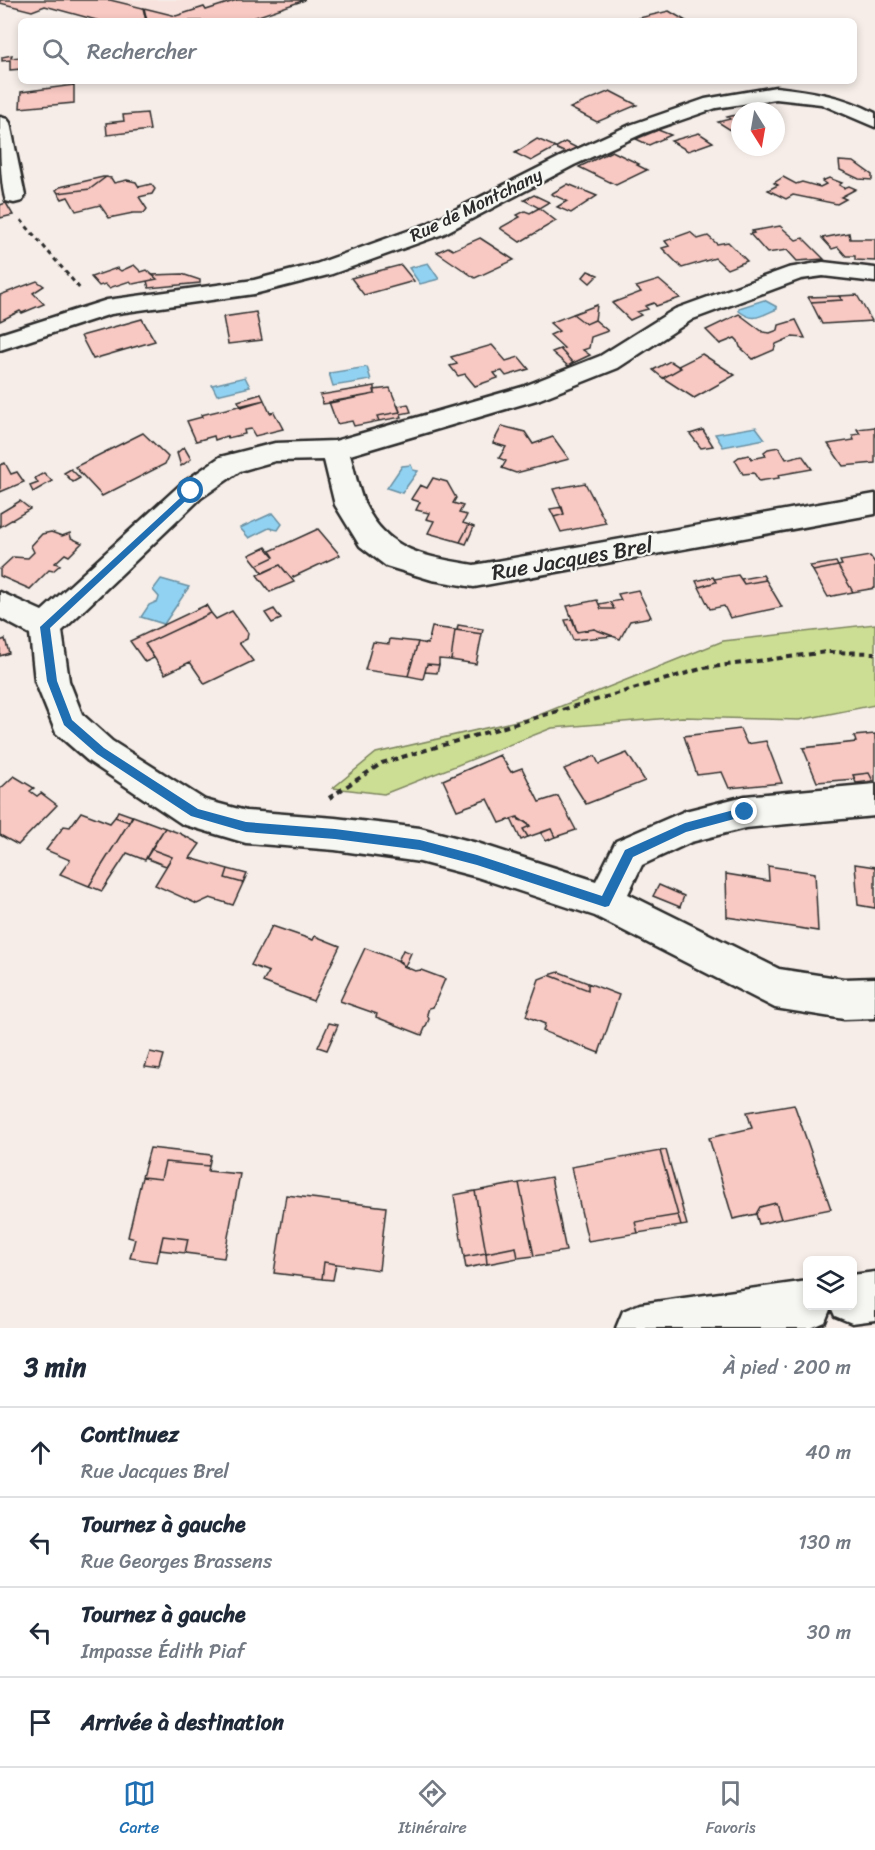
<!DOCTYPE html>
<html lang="fr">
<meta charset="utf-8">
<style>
body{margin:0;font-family:Sriracha,sans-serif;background:#f6f6f7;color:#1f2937}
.controls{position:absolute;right:18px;bottom:18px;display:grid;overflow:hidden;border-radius:9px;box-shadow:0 3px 9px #0003}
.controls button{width:54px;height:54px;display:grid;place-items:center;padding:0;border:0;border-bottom:2px solid #e0e1e3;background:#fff;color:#1f2937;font:30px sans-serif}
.compass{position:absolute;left:731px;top:102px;width:54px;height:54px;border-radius:50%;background:#fff;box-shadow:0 3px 9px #0003;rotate:169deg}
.stop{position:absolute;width:18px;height:18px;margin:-14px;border:4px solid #1f6fb2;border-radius:50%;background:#fff}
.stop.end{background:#1f6fb2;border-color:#fff;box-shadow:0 2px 6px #0008}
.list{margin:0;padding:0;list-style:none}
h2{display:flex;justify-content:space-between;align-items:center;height:78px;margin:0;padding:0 24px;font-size:26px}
h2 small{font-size:20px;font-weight:400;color:#747a83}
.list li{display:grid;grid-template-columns:39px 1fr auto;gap:18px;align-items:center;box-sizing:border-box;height:90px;padding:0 24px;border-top:2px solid #e0e1e3}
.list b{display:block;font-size:22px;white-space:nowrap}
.list p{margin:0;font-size:20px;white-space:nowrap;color:#747a83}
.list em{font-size:20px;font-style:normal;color:#747a83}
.icon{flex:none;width:33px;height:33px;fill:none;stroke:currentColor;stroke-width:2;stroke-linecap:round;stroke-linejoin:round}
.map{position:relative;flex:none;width:875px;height:1328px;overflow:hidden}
.search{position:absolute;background:#fff;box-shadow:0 3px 9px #0003;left:18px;right:18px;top:18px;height:66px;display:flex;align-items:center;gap:15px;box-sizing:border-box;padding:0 21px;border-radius:9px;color:#747a83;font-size:22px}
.sheet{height:438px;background:#fff}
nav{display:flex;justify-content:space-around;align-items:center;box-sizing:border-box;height:84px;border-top:2px solid #e0e1e3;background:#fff;font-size:16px;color:#747a83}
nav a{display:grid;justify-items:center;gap:3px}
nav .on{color:#1f6fb2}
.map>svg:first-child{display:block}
</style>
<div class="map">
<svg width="875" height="1328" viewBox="0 0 875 1328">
<rect width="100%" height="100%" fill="#f6ede8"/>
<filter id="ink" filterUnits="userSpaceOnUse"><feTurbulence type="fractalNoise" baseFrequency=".0167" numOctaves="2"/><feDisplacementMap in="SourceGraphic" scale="12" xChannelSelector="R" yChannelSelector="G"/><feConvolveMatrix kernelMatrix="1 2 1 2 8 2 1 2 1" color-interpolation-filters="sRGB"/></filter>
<g filter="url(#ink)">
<!-- built -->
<path fill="#f7e2dd" d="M0 0H305L244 21H100L45 6 32 11 0 3Z"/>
<!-- green -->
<path fill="#ccde93" stroke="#7c845f" stroke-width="1.5" d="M875 624V705L799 720 682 717 552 728 384 794 333 788 376 753 534 717 723 641Z"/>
<!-- water -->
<path fill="#91d2f2" stroke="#688fa2" stroke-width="1.5" d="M428 263 439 279 420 284 409 268Z
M764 300 777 307V309C760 316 754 323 739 311V308Z
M367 367 371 380 333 386 329 373Z
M245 377 250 387 217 395 212 385Z
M756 427 765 439 723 447 715 434Z
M411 465 413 470 418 471 402 493 387 488 402 466Z
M273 513 282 524 278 530 269 528 249 538 240 528Z
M161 579 189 587 164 624 141 617 149 605 158 601 159 597 153 590Z"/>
<!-- building -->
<path fill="#f8c8c2" stroke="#2b2b2b" stroke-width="1.5" d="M0 0H110L143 8 146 21H100L45 6 32 11 0 3Z
M237 0H305L244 21H147L144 8 176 16 204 7 206 10Z
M669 11 686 21H644L639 18Z
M12 55 11 58 21 57V69L10 70V60L2 61V57Z
M74 85V103L20 108 21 92Z
M610 91 637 105 597 122 570 108Z
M147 113 150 130 107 135 106 123 124 121 123 115Z
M740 114V136L718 122 730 119 727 117Z
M658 130 671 135 649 145 636 139Z
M699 133 713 142 688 151 671 141Z
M537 139 556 147 531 161 515 153Z
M565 142 577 148 566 153 555 148Z
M612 151 639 164 637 165 647 170 616 185 579 167Z
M839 161 854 162 872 175V180L859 179 840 170Z
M103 177H106L90 189 58 193 56 190 60 187Z
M106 177 111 178 114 183 127 180 136 182 139 187 151 184 155 189 152 194 139 197 147 209 144 213H133L109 218 100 205 76 211 68 197 62 199 58 193 90 189Z
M783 177 796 184 802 182 820 187 826 184 822 181 829 178 842 183 839 185 844 188 849 186 856 189 841 197 846 199 837 204 793 195 786 199 768 190 778 185 774 183Z
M568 184 597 196 571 213 557 207 567 201 551 194Z
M534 195 549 202 539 208 524 200Z
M6 203 13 215 0 218V205Z
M539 208 556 221 520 242 500 228 520 217 517 215 525 211 530 213Z
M780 226 796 240 803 238 824 259 797 261 787 250 767 253 750 234 754 233 752 231Z
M690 232 698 239 708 236 717 244 728 242 747 261 727 269 715 258 682 268 662 248 669 246 665 241Z
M849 233 850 239H875V261L855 260V256H846L838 247 832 249 822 238Z
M480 238 514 260 475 278 437 252 448 247 453 250Z
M134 265 141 272 147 270 157 279 133 284 130 281 109 288 105 284 99 286 91 277 117 268 121 271Z
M401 265 414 281 364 295 351 278Z
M588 271 598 275 590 283 583 277Z
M182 274 200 280V283L149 288 147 281 157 279 152 275Z
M659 280 680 298 656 306 654 303 645 306 648 309 637 312 641 315 630 320 612 303 641 292 636 287Z
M37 281 44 286 33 293 44 304 22 313 20 311 0 321V295Z
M857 295 872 321 822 324 811 302 842 300 839 296Z
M839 296 842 300 811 302 808 297Z
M597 305 595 320 586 324 573 314Z
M256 312 262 340 228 344 223 317Z
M573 314 586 324 595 320 608 331 591 337 589 348 583 350 590 355 573 363 560 349 564 348 550 335 559 331 550 323Z
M739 314 763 332 770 333 778 330 779 325 796 320 805 338 792 337 776 344 774 350 753 359 740 347 738 341 735 338 720 344 706 330Z
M142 319 155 341 93 359 81 336Z
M492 345 506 361 519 357 529 369 506 376 502 371 494 373 498 378 475 386 465 374 458 376 450 366 457 364 451 357Z
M560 349 573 363 568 366 552 352Z
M702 354 735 375 694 398 663 378 681 368 678 366Z
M670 361 681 368 663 378 653 370Z
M375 386V394L330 403 323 404 320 395Z
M390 388 400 412 377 416 379 421 354 426 352 421 337 424 329 402 375 394 374 390Z
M261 394 264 400 241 407 238 401Z
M264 400 270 413 274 412 283 429 255 436 251 429 244 430 245 434 228 438 227 436 215 440 214 436 196 441 187 421 202 417 201 415Z
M408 404 411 412 401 414 398 406Z
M400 412 402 417 379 421 377 416Z
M502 426 525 432 533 444 553 437 569 459 516 473 502 468 506 461 499 458 506 447 493 443Z
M875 427V463L843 466 828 444 854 440 852 435 860 434 857 429Z
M703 430 713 446 701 448 690 434Z
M143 433 168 457 165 464 102 496 75 467Z
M184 447 191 459 181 466 177 453Z
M779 447 786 459 802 455 812 469 778 475 779 478 759 481 754 473 743 474 735 460 739 457 749 455 752 459 766 456 764 452 768 449Z
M5 463 11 474 17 472 24 482 0 492V465Z
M71 469 80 478 73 482 64 473Z
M44 473 52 481 33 492 30 486 38 483 35 478Z
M433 478 447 482 456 498 453 503 463 506 459 513 467 515 463 523 469 525 460 542 428 533 434 521 426 519 429 513 416 510 420 502 411 499 420 485 427 488Z
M585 483 606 523 561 532 554 517 564 514 553 489Z
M20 501 30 509 0 527V513Z
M562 507 564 514 554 517 550 509Z
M469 525 474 527 466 544 460 542Z
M318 529 340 555 291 578 280 565 263 573 257 565 274 557 270 551Z
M51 532 62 536 70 533 71 538 82 543 69 556 65 554 55 563 60 565 53 571 49 570 30 589 0 576V569L13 557 28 558 34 552 31 546 42 534Z
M266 547 274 557 257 565 249 555Z
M870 556 875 563V588L853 592 838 566 842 565 840 561Z
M836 562 838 566 813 571 810 566Z
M280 565 294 582 270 592 257 575Z
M838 566 853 592 828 597 813 571Z
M738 575 744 584 766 580 782 607 730 618 724 606 710 609 699 587 716 582 714 579Z
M763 575 766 580 744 584 741 579Z
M713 577 716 582 699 587 696 581Z
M638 590 651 617 630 621 620 639 594 629 577 632 567 606 597 600 601 609H614L610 602 621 600 618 594Z
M610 602 614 609H601L599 604Z
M206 605 211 613 145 644 154 658 145 662 130 641Z
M274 609 281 619 272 623 265 613Z
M232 611 248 633 247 639 239 643 253 661 205 684 190 662 165 674 145 644 211 613 216 619Z
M573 619 577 632 594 629 613 636 573 640 565 620Z
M458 625 483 629 482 634 457 630Z
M432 627 455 630 451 660 439 659V665L427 664 423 679 408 676 418 642 428 644Z
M455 630 482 634 476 664 451 660Z
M5 639 9 653 0 656V641Z
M390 639 418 642 408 676 365 670 373 642 389 644Z
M427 664 439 665 437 673 425 672Z
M740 729 747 744 766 741 782 783 729 788 722 772 697 775 684 736Z
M875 734V781H873L869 773 853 775 855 779 817 782 803 748 856 742 854 736Z
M627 753 645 781 586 804 564 769 595 756 599 764Z
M500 755 511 772 522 768 539 802 558 796 576 830 555 837 551 829 528 837 523 829 530 826 528 823 519 820 518 817 500 823 488 799 457 810 443 780Z
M869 773 873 781 856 783 853 775Z
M14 776 34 788 30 791 37 796 41 793 57 805 18 845 0 835V789Z
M118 811 132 816 129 822 115 817Z
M81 812 110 823 115 817 129 822 133 816 89 886 60 874 70 860 46 850 64 826 70 827Z
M133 816 165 828 145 860 127 853 102 891 89 886Z
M517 817 530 826 523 829 528 837 521 840 511 819Z
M165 828 179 833 200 844 190 858 228 869 225 878 243 883 233 905 210 898 197 904 155 885 172 857 151 849Z
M551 829 555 837 546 841 541 833Z
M151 849 172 857 166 866 146 858Z
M855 864 875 867V908L858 905Z
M768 866 815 873 818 931 727 917 726 874 769 881Z
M228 869 247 874 243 883 225 878Z
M659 885 684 896 680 907 653 896Z
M272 926 313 940 315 936 340 946 313 1001 263 982 269 972 251 965Z
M365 948 402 962 403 966 415 971 421 970 445 979 433 1007 429 1008 427 1014 429 1019 422 1035 376 1017 377 1014 340 1001Z
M403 950 411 953 405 966 398 961Z
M559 972 588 983V990L549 975Z
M549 975 588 990V983L619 995 599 1053 543 1031 545 1024 526 1016 539 979Z
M329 1023 338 1025 327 1050 318 1047Z
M150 1052 164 1055 160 1069 145 1067Z
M794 1104 831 1209 781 1219 776 1203 760 1207 756 1214 733 1219 709 1138 752 1128 747 1112Z
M150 1148 211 1155 209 1166 165 1162 161 1179 142 1177Z
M666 1150 687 1225 681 1226 678 1215 660 1151Z
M660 1151 678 1215 635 1222 638 1233 588 1241 571 1167Z
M165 1162 209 1166 208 1171 240 1174 224 1258 185 1253 188 1239 163 1236 157 1262 130 1258 135 1239 128 1237 142 1177 161 1179Z
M551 1177 566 1251 534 1256 519 1183Z
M519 1183 534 1256 518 1258 516 1247 486 1253 475 1191Z
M475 1191 486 1253 464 1257 454 1195Z
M286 1195 386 1207 379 1270 324 1262 322 1279 274 1273Z
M776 1203 781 1219 759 1224 756 1214 760 1207Z
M678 1215 681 1226 638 1233 635 1222Z
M163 1236 188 1239 185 1253 160 1250Z
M516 1247 518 1258 487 1264 486 1253Z
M486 1253 487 1264 466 1268 464 1257Z
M324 1262 336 1264 333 1280 322 1279Z"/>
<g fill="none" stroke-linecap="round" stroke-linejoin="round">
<!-- minor casing -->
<g stroke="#2b2b2b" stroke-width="5">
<path id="minor" d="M776 87C811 91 844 96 875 113V127L821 104 776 99 716 108 644 133 574 165 443 234 332 274 254 294 111 314 0 350V334L107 300 254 280 316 264 427 224 560 157 630 125 705 99Z
M0 117 7 119 10 123 25 196 22 201 14 203 6 201C0 184 0 138 0 117Z
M823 262 875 268V282L823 276 801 279 693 319 618 368 540 399 350 455C355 471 358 490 365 505 388 552 427 557 474 565L875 494V514L474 587 432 580 386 566 360 546 335 505 324 460 275 461 240 471 201 498 62 631 69 681 82 714 112 741 205 800 246 811 335 818 420 828 477 843 596 881 616 841 685 811 745 796 875 784V816L745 828 691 842 642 865 628 894 779 969 844 979 875 978V1018L844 1019 775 1008 595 916 477 877 420 862 335 850 246 843 182 824 88 761 56 733 35 681 30 634 0 618V592L42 611 181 484 220 457 275 443 335 441 522 387 600 356 675 309 788 268Z
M875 1272V1320L852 1323 835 1316 831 1307 825 1322 811 1328H616L623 1311 640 1304 808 1281V1306H852V1275Z"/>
</g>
<!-- path-far1 -->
<path stroke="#2b2b2b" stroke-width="3" stroke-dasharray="4.5 4" stroke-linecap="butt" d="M21 220 81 290"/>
<!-- path -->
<path stroke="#2b2b2b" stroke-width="4" stroke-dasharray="6 4.5" stroke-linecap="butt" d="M329 798 382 763 704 668 827 652 875 653"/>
<!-- minor -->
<use href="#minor" fill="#f6f6f2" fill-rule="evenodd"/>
</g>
</g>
<!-- route -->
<path fill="#1f6fb2" d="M191 488 195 491 194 493 50 628 57 681 72 720 104 748 198 809 246 822 335 829 420 840 477 855 602 896 625 850 685 823 745 807 750 812 749 815 686 832 633 857 609 906 605 907 477 865 420 850 335 839 246 832 191 816 97 754 64 725 47 681 40 627Z"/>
<g text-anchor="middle" stroke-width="4.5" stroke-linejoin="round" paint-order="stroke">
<!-- far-street labels -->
<g font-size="18" fill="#2b2b2b" stroke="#f6f6f2">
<text transform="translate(476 205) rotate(-26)" y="6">Rue de Montchany</text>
</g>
<!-- street labels -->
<g font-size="22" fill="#2b2b2b" stroke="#f6f6f2">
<text transform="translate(572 558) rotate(-10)" y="8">Rue Jacques Brel</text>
</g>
</g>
</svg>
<div class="controls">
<button><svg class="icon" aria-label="layers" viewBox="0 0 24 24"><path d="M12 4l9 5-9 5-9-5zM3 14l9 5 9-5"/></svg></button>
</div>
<svg class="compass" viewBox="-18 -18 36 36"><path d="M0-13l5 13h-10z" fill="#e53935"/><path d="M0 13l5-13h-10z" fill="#747a83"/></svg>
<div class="stop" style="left:191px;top:491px"></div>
<div class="stop end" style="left:745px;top:812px"></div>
<div class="search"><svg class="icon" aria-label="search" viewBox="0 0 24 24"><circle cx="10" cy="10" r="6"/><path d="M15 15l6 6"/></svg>Rechercher</div>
</div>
<section class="sheet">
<h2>3 min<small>À pied · 200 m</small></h2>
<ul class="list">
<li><svg class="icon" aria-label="ahead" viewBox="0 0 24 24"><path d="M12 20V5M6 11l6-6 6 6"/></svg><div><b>Continuez</b><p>Rue Jacques Brel</p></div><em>40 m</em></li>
<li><svg class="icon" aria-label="left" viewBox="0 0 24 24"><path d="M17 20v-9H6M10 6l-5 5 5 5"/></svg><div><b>Tournez à gauche</b><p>Rue Georges Brassens</p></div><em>130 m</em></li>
<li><svg class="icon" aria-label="left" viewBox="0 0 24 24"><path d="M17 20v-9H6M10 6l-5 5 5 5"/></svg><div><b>Tournez à gauche</b><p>Impasse Édith Piaf</p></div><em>30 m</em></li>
<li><svg class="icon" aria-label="arrive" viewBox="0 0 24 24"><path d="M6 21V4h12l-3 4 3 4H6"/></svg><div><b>Arrivée à destination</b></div></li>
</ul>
</section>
<nav>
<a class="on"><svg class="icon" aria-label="map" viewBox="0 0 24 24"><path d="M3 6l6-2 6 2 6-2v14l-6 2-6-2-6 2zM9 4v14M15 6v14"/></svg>Carte</a>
<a><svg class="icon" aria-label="directions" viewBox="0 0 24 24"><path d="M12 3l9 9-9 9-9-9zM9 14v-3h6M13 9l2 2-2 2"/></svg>Itinéraire</a>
<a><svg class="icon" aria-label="saved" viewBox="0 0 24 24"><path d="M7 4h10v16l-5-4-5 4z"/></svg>Favoris</a>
</nav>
